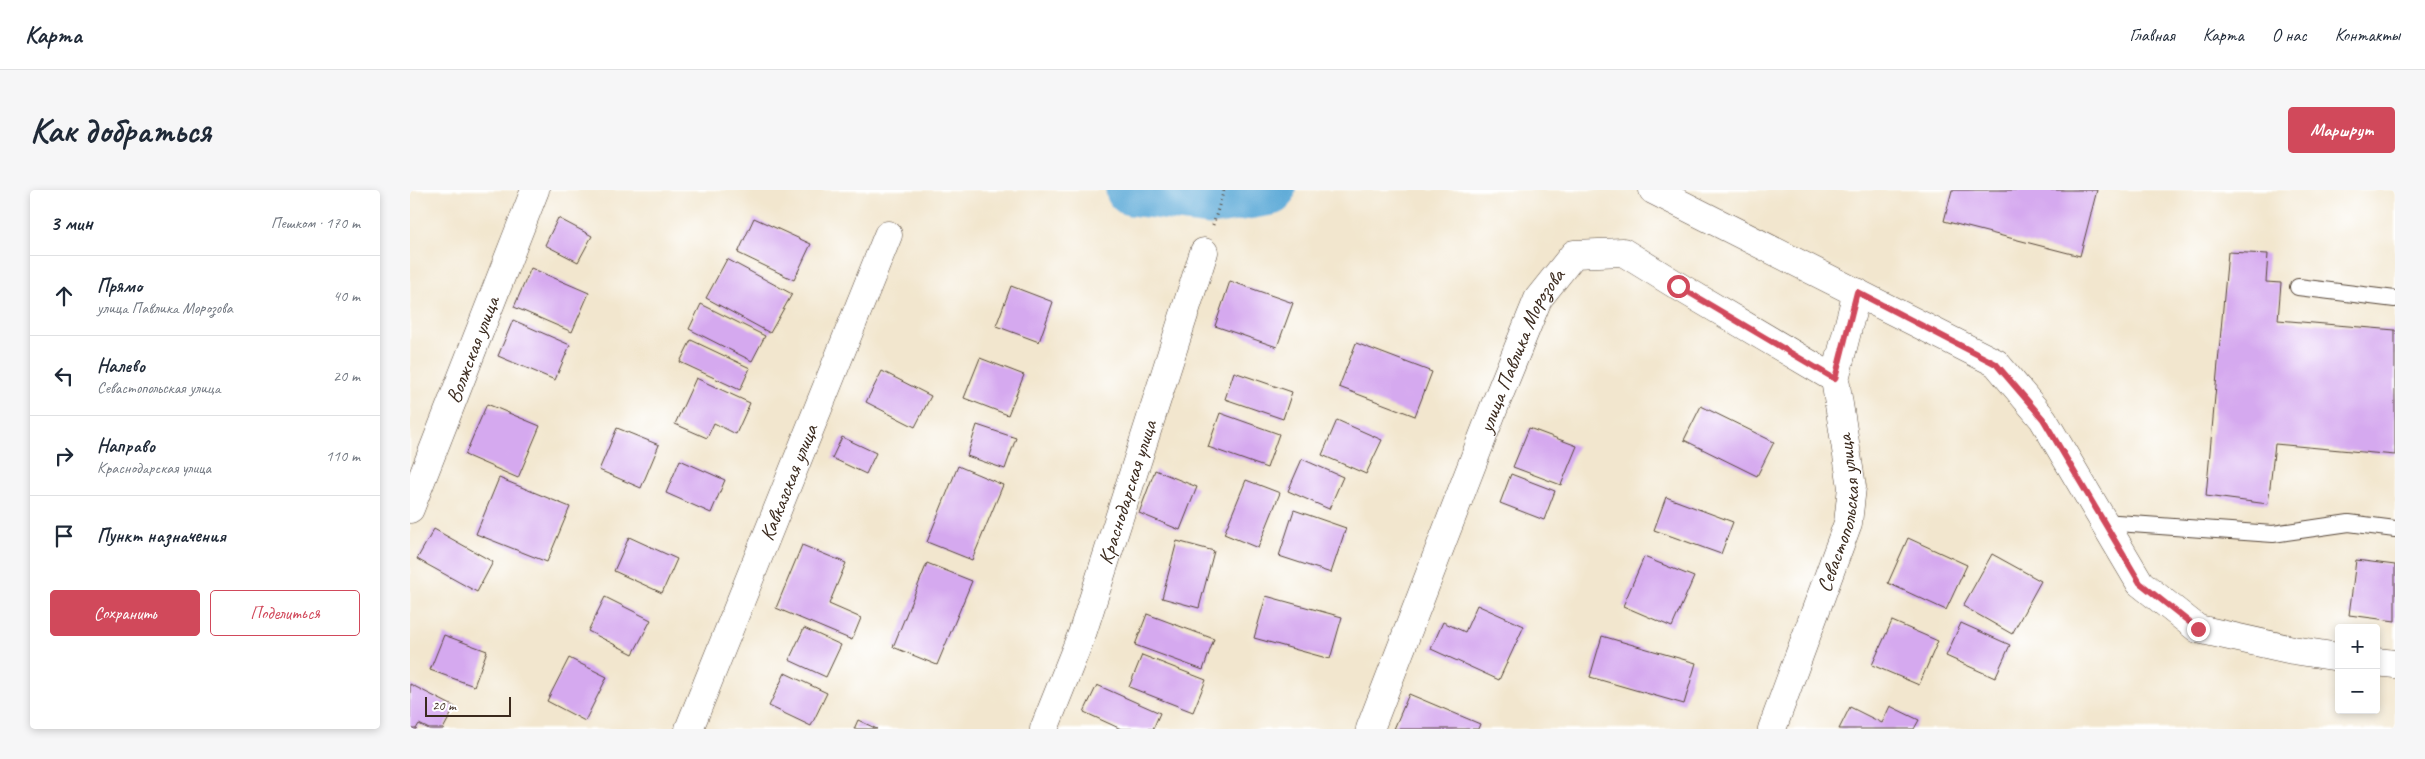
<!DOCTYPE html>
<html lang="ru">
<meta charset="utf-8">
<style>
body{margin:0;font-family:Caveat,sans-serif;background:#f6f6f7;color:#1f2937}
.controls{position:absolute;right:15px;bottom:15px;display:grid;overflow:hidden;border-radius:5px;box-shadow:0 2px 8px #0003}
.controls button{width:45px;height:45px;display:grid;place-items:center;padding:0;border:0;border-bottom:1px solid #e0e1e3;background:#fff;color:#1f2937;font:25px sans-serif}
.scale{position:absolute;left:15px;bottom:12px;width:86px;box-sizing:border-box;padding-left:5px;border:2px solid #3b2a1e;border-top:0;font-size:14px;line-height:18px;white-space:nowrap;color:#3b2a1e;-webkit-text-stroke:4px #fff;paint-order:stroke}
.stop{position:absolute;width:15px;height:15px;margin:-11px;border:4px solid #d1495b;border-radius:50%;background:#fff}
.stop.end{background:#d1495b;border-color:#fff;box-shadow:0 1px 5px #0008}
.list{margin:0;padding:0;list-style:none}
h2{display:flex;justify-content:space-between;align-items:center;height:65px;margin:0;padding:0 20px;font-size:21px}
h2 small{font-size:16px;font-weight:400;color:#747a83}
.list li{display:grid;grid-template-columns:32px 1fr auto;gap:15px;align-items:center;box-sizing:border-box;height:80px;padding:0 20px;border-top:1px solid #e0e1e3}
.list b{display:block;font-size:19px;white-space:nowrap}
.list p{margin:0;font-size:16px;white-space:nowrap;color:#747a83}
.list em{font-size:16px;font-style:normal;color:#747a83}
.actions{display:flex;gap:10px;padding:15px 20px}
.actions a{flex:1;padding:11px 0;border:1px solid #d1495b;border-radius:5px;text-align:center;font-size:18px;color:#d1495b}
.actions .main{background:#d1495b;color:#fff}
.icon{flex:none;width:28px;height:28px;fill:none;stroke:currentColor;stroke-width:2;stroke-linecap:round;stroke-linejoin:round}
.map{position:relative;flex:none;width:1985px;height:539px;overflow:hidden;border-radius:5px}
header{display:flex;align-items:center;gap:30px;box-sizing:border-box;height:70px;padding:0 25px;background:#fff;border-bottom:1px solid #e0e1e3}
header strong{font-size:24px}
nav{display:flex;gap:28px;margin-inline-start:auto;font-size:18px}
.intro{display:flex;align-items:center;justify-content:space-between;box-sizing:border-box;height:120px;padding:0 30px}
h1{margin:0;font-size:35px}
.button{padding:12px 22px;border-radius:5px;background:#d1495b;color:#fff;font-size:18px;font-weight:700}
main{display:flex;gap:30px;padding:0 30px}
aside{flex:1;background:#fff;border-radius:5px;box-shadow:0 2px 8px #0003}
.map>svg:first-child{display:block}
</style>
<header>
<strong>Карта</strong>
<nav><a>Главная</a><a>Карта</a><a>О нас</a><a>Контакты</a></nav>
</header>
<div class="intro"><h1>Как добраться</h1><a class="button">Маршрут</a></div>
<main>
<aside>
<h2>3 мин<small>Пешком · 170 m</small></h2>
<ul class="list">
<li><svg class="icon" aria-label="ahead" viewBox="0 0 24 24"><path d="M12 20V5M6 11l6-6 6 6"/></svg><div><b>Прямо</b><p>улица Павлика Морозова</p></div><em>40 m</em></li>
<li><svg class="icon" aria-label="left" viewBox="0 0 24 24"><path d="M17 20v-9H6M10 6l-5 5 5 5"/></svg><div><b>Налево</b><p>Севастопольская улица</p></div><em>20 m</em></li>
<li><svg class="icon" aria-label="right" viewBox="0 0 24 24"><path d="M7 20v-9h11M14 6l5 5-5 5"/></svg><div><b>Направо</b><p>Краснодарская улица</p></div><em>110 m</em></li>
<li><svg class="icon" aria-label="arrive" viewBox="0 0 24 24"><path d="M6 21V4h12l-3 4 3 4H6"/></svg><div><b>Пункт назначения</b></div></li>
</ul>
<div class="actions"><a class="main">Сохранить</a><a>Поделиться</a></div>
</aside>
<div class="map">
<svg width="1985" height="539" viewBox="0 0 1985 539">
<rect width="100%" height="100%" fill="#fff"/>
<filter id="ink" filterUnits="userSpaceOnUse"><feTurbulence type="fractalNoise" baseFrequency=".02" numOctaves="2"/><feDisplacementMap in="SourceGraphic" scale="10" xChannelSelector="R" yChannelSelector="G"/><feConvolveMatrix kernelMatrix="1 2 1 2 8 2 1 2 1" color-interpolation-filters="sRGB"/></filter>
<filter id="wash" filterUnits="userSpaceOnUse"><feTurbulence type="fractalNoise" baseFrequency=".0096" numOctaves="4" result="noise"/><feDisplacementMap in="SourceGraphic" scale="20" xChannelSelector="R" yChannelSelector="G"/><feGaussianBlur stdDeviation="1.12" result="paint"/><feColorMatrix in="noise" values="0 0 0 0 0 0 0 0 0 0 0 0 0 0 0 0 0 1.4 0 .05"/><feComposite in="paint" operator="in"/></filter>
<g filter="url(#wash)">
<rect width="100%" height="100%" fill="#f2e6ce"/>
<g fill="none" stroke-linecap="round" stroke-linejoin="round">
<!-- river -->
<path stroke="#5fabd8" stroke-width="51" d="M721 0 800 10 860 0"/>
</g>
<g id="blocks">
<!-- building -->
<path fill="#d5a9ef" d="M1542 0H1687L1670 66 1534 31Z
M148 28 182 46 168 72 135 55Z
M344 28 401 54 384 90 328 63Z
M1818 62 1858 64 1856 92 1871 93 1868 130 1985 140V265L1865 254 1858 314 1796 306Z
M317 69 382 104 360 143 296 108Z
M121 78 179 103 162 142 104 117Z
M820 91 883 113 867 157 805 136Z
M601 96 643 112 629 152 586 136Z
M291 114 355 146 342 171 279 139Z
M103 130 160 155 145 190 88 166Z
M281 150 340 178 330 200 270 172Z
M946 153 1022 182 1005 226 929 197Z
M570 168 614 185 598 225 554 208Z
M472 181 521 206 505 237 456 212Z
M824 182 882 202 873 229 815 209Z
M286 188 340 213 326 244 304 233 297 248 265 234Z
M77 214 130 236 108 288 55 265Z
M1291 216 1364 252 1347 286 1274 250Z
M810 223 869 244 857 278 798 257Z
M927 230 972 250 956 284 912 265Z
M567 235 606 248 595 279 557 266Z
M207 238 249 255 231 298 189 280Z
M1119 238 1167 256 1151 295 1103 277Z
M432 247 466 263 456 284 422 268Z
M892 269 933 287 919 319 878 301Z
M270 270 315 290 301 323 256 303Z
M548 276 593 295 562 370 517 352Z
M745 280 787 297 770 340 729 323Z
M1101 284 1145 301 1134 330 1090 313Z
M89 288 160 317 137 372 66 344Z
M836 290 870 303 848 358 814 344Z
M1256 307 1323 332 1311 364 1244 340Z
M884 320 936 338 921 383 869 366Z
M24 339 83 372 67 402 7 369Z
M219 347 267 369 252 403 204 381Z
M1498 348 1557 375 1536 420 1478 393Z
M767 351 804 361 789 418 752 408Z
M392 355 436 373 419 414 451 428 442 450 366 418Z
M1582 364 1631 391 1602 444 1553 416Z
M1234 367 1284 387 1262 437 1213 416Z
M1946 370 1985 375V431L1939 425Z
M517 373 562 391 527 475 483 457Z
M856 406 932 427 920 469 844 448Z
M195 407 241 430 223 464 178 441Z
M1067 415 1114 436 1089 490 1021 459 1033 432 1055 442Z
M737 424 804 449 793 480 725 455Z
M1482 431 1528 451 1509 495 1462 475Z
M1551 433 1600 455 1585 488 1536 466Z
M394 438 431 455 416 487 379 470Z
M34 445 77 461 64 496 20 480Z
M1192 446 1286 473 1274 514 1180 487Z
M732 465 796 490 783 522 719 497Z
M159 468 197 487 175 531 137 511Z
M375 483 417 503 401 536 359 516Z
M0 494 45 517 33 539H19L9 534 6 539H0Z
M687 495 750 523 743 539H711L674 522Z
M999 504 1070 534 1068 539H984Z
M1480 516 1509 530 1504 539H1429L1440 517 1472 533Z
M448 530 467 539H444Z"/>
</g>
</g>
<g filter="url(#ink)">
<use href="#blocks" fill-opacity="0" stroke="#564638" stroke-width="1"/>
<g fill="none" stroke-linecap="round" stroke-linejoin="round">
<!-- service casing -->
<g stroke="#564638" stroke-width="18">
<path id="service" d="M1888 97 1985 109
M1693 332 1863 344 1939 333 1985 339"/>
</g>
<!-- minor casing -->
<g stroke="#564638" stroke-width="29">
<g id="minor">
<path d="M1243 0 1586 173 1633 229 1730 393 1788 439 1883 460 1929 467"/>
<path id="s1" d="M0 319 125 0"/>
<path d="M1966 472 1985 474"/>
<path id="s2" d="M279 539 478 45"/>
<path id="s3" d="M634 539 672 444 794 62"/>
<path id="s4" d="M960 539 1083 220 1128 109 1164 64 1213 62 1268 96 1425 189"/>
<path id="s5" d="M1362 539 1438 333 1442 297 1425 189 1447 102"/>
</g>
</g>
<!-- path -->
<path stroke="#564638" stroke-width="3" stroke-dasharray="1 4" stroke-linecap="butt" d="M803 35 814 0"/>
<!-- service -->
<use href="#service" stroke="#fff" stroke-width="16"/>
<!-- minor -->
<use href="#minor" stroke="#fff" stroke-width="28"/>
</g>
</g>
<g fill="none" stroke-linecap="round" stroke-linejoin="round" filter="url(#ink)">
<!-- route -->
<path stroke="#d1495b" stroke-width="6" d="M1268 96 1425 189 1447 102 1586 174 1633 229 1730 393 1788 439"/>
</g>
<g text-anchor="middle" stroke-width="4.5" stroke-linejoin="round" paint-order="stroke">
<!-- street labels -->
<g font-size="21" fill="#3b2a1e" stroke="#fff">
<text dy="7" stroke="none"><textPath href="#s1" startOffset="171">Волжская улица</textPath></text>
<text dy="7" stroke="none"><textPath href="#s4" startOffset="408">улица Павлика Морозова</textPath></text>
<text dy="7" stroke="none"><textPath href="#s2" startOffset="266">Кавказская улица</textPath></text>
<text dy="7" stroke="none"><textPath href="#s3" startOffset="251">Краснодарская улица</textPath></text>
<text dy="7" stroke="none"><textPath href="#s5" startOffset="228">Севастопольская улица</textPath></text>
</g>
</g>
</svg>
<div class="controls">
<button>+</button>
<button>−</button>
</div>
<div class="scale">20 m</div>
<div class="stop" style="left:1268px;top:96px"></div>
<div class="stop end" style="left:1788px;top:439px"></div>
</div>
</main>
